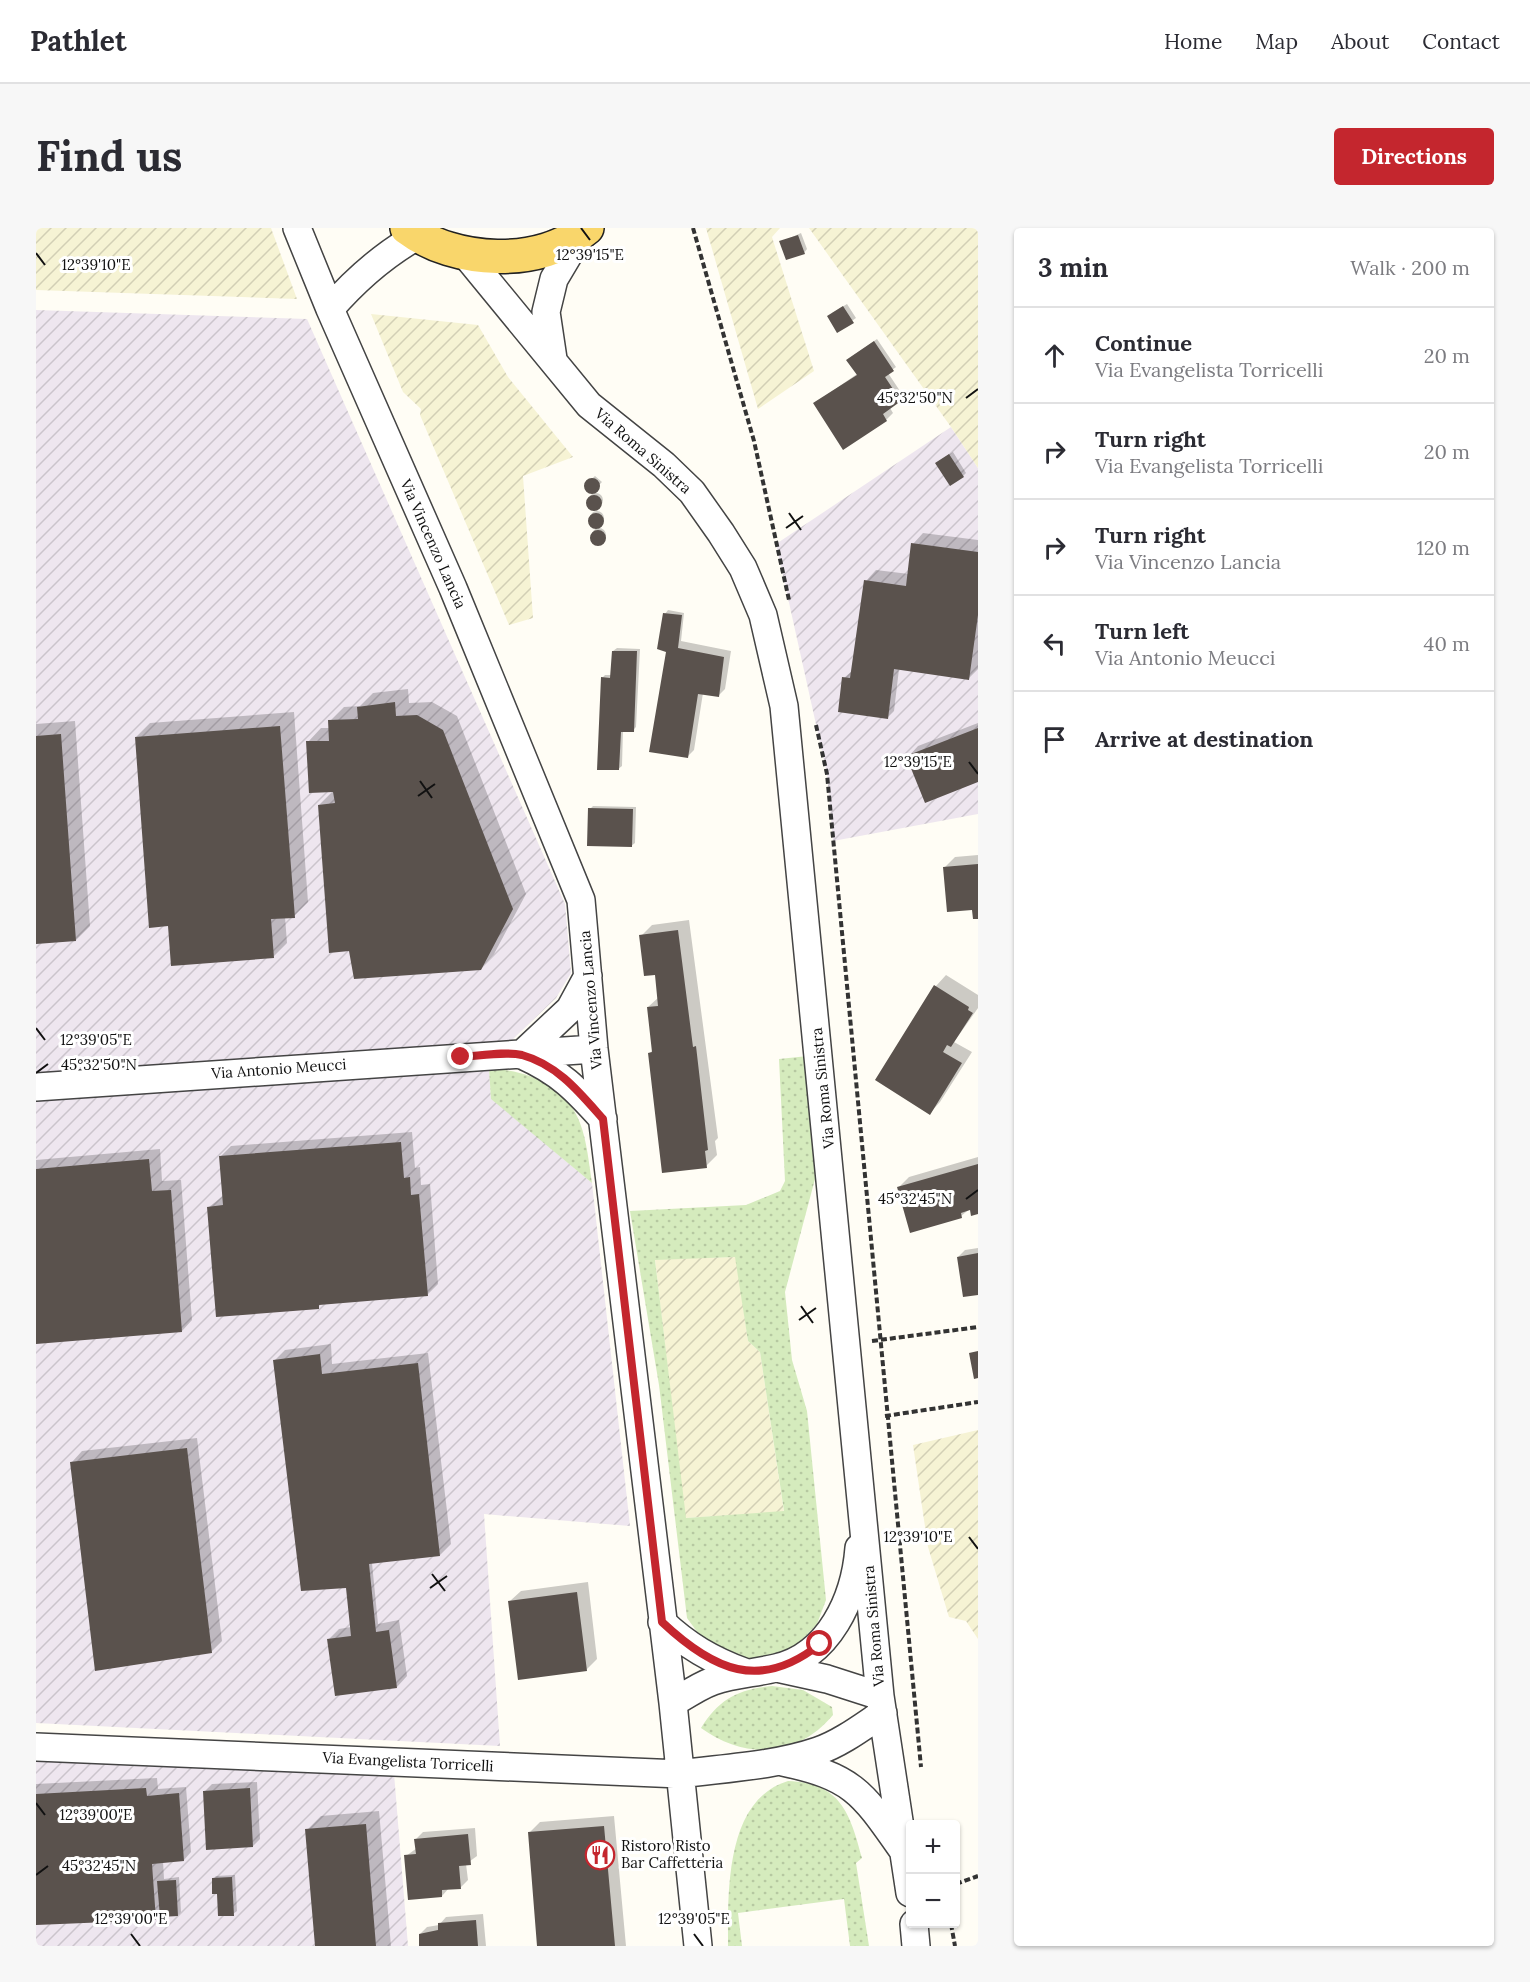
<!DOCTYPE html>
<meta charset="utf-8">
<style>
body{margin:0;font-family:Lora,serif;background:#f7f7f7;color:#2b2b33}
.controls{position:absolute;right:18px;bottom:18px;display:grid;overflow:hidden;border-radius:6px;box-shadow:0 2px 4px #0004}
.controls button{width:54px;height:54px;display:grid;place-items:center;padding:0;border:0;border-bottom:2px solid #e1e1e2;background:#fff;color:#2b2b33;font:30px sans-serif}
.stop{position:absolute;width:18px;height:18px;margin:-14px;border:4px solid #c4262e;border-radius:50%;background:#fff}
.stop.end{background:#c4262e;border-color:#fff;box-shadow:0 2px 6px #0008}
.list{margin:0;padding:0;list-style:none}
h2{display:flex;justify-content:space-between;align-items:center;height:78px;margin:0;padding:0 24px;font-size:26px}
h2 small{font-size:20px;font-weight:400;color:#7c7c81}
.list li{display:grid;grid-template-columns:39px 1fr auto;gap:18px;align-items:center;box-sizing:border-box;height:96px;padding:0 24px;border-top:2px solid #e1e1e2}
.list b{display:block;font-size:22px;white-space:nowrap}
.list p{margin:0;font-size:20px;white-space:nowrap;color:#7c7c81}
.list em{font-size:20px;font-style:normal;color:#7c7c81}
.icon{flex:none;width:33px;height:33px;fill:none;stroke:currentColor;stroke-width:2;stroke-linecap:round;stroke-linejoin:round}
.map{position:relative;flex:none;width:942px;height:1718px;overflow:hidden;border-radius:6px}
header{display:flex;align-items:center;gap:36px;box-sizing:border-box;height:84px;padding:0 30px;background:#fff;border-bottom:2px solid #e1e1e2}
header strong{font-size:28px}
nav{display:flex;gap:33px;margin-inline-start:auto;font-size:21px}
.intro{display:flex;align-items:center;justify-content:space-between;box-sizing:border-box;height:144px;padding:0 36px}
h1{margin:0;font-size:42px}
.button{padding:15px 27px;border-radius:6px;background:#c4262e;color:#fff;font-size:21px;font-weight:700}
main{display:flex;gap:36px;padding:0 36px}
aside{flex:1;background:#fff;border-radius:6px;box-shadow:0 2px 4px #0004}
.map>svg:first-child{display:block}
</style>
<header>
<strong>Pathlet</strong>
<nav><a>Home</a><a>Map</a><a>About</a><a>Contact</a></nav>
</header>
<div class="intro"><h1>Find us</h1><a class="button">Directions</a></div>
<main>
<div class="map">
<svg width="942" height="1718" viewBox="0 0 942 1718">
<defs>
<pattern id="industrial-furrows" width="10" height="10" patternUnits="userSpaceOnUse" patternTransform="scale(1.5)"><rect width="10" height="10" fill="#eee6ef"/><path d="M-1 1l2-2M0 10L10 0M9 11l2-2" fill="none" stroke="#cbc4cc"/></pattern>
<pattern id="farmland-furrows" width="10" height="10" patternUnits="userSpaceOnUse" patternTransform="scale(1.5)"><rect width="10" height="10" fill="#f6f3d4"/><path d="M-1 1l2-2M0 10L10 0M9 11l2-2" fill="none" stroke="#d2cfb5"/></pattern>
<pattern id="grass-dots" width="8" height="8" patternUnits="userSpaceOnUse" patternTransform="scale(1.5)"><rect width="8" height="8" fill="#d5ebbd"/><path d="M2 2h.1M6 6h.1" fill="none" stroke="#b6c8a1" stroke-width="1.8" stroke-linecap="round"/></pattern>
</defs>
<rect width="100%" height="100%" fill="#fffdf5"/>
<!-- industrial -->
<path fill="url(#industrial-furrows)" d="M0 82 271 91 529 676 535 745 520 770 478 810 453 841 455 870 556 955 594 1298 448 1286 464 1518 0 1495Z
M915 199 942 240V586L797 613 791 546 740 316Z
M0 1519 357 1533 372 1718H0Z"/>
<!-- farmland -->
<path fill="url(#farmland-furrows)" d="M0 0H235L261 71 0 62Z
M670 0H744L736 9 778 143 722 181Z
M773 0H942V240L915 199Z
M335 86 442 97 472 149 537 229 487 248 497 390 473 397 384 187 385 181 367 164Z
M700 1029 712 1113 724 1124 748 1284 649 1290 619 1031Z
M942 1202V1411L930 1393 913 1389 892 1319 877 1217Z"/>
<!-- grass -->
<path fill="url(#grass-dots)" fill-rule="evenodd" d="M772 828 779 951 749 1064 756 1132 771 1183 790 1372 781 1396 760 1418 731 1432 717 1435 670 1416 651 1390 623 1157 594 983 710 977 744 963 749 953 743 831ZM699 1029 712 1113 724 1124 748 1283 650 1290 619 1032Z
M453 841C490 841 531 858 544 895 551 913 553 936 556 955L455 871Z
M736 1458 767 1462 796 1479 797 1487C761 1530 709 1532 665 1500 683 1471 702 1461 736 1458Z
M752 1553C805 1555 814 1585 826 1630L820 1635 833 1718H814L808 1671 702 1685 706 1718H692C692 1664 689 1572 752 1553Z"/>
<!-- shadow -->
<path fill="#0003" d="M765 5 771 21 768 25 745 14Z
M811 76 820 90 801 103 796 85Z
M841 111 860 139 852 145 868 169 854 180 857 185 850 192 779 175 821 146 815 129Z
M917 224 930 245 927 248 900 235Z
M559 248 566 254 556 264 549 257Z
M553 272a7 7 0 1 1 14 0a7 7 0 1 1-14 0Z
M554 290a7 7 0 1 1 14 0a7 7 0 1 1-14 0Z
M556 307a7 7 0 1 1 14 0a7 7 0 1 1-14 0Z
M887 305 942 312V441L933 450 863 441 858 483 851 490 808 450 816 443 830 353 840 342 873 346 877 316Z
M632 382 648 385 645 413 695 423 689 461 682 468 667 465 658 522 651 529 629 386Z
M581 420 604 421 600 499 597 502H587L586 538 582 541 566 450 569 447H576L577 423Z
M372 461 373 475 396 474 421 488 490 666 458 726 444 741 283 577 298 562 272 514 285 500H294V493L308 479 324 478 337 465Z
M258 484 272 674 258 688 249 689 251 715 237 729 134 697 100 509 114 495Z
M39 493 54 698 40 712 0 715V496Z
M942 495V552L872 529 882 518Z
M557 578 600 579 599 615 595 618 554 581Z
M942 627V689L908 640 919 629Z
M653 692 682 910 679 913 681 927 670 938 613 826 617 822 612 779 623 769 620 745 605 708 616 697Z
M910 747 942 767V780L918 814 936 824 904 874 894 885 841 852 900 758Z
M376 904 379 940 384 939 385 957 394 956 402 1056 391 1067 286 1075 282 1079 173 979 187 968 184 929 195 918Z
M124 921 126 953 145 952 156 1092 146 1103 0 1115V932Z
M942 929V985L935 980 925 988 862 960 873 949Z
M942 1020V1066L922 1029 929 1022Z
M295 1116 296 1136 392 1125 415 1316 404 1327 336 1335 342 1396 363 1392 371 1448 361 1459 292 1412 303 1401 315 1399 311 1358 238 1133 249 1122Z
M161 1210 186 1413 175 1424 36 1234 46 1223Z
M552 1354 561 1431 550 1442 474 1373 485 1363Z
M121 1550 122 1561 150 1559 155 1624 148 1632 127 1633 128 1651 143 1649 145 1684 142 1687 125 1685 119 1690 0 1696V1556Z
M221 1554 224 1611 217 1618 169 1563 176 1556Z
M343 1583 355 1718H281L271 1602 285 1588Z
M578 1588 590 1718H503L494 1604 504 1594Z
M439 1600 441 1628 430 1636 432 1652 425 1659 413 1660 406 1668 370 1628 381 1620 380 1611 387 1604Z
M199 1647 201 1683 197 1686 177 1651 180 1648Z
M447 1686 450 1718H385L384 1706 391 1699 403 1697 410 1689Z"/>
<!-- building -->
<path fill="#5a524d" d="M762 7 769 26 750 32 743 13Z
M807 78 818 95 801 105 791 88Z
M838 113 858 143 849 149 865 173 847 186 851 193 807 222 777 175 821 147 810 132Z
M913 226 928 249 914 258 899 235Z
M548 258a8 8 0 1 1 16 0a8 8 0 1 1-16 0Z
M550 275a8 8 0 1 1 16 0a8 8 0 1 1-16 0Z
M552 293a8 8 0 1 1 16 0a8 8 0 1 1-16 0Z
M554 310a8 8 0 1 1 16 0a8 8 0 1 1-16 0Z
M875 315 942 324V387L933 452 858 441 852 491 802 484 806 449 814 450 828 352 870 358Z
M627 385 646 387 642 420 688 429 683 469 662 466 652 530 613 524 630 424 621 421Z
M576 423H601L598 504H585L583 542H561L565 449 574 450Z
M359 474 360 488 381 487 407 502 477 681 445 742 318 751 313 723 293 725 282 577 299 575 297 564 273 565 270 513H293L292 492 322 491 321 479Z
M244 498 259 690 235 691 238 730 135 738 132 698 113 700 99 509Z
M942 500V554L889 575 870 528Z
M25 506 40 713 0 716V508Z
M552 580 597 581 596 619 551 618Z
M942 636V691H937L936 682 911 684 907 639Z
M642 702 657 819 660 818 672 922 669 923 671 940 626 945 612 825 616 824 611 779 622 778 619 747 608 748 603 707Z
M898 757 933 779 932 782 937 785 915 819 911 817 907 824 926 835 894 887 839 852Z
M365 914 368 950 374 949 375 967 383 966 392 1068 283 1077V1081L180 1089 171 979 187 977 183 928Z
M113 931 116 963 135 962 146 1104 0 1116V941Z
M942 936V986L935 988 934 982 925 985 926 990 874 1005 861 959Z
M942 1025V1067L927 1069 921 1029Z
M942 1123V1150L938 1151 933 1125Z
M284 1126 286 1146 382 1135 404 1328 333 1336 340 1404 353 1402 361 1460 299 1468 291 1411 315 1408 310 1360 265 1363 237 1132Z
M151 1220 176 1425 59 1443 34 1234Z
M541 1364 551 1443 482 1452 472 1373Z
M110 1560 111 1568 143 1565 148 1633 116 1636 120 1692 0 1697V1566Z
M214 1560 217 1619 170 1622 167 1563Z
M330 1596 340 1718H279L269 1601Z
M568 1598 579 1718H501L492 1604Z
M432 1606 435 1637 423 1638 425 1661 406 1662V1669L372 1672 368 1627 380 1626 378 1611Z
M196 1649 198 1688H182L181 1666H176V1650Z
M140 1652 142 1688 124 1689 121 1653Z
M440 1692 442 1718H383V1706L402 1702V1695Z"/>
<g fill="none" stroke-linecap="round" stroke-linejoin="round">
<!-- minor casing -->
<g stroke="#444" stroke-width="30">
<path id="minor" d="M261 0 294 81 417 360 545 672 558 821 637 1475 662 1718
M429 26 553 177 628 237 656 264 685 305 707 340 727 387 748 478 844 1468 874 1665
M294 81C320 51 346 28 381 8
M517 131 510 84 518 51 546 4
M485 827 534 781 552 748
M486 827C524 844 540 861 567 891
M0 859 558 821
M626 1394C651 1418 676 1432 708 1444
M741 1440 791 1451 844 1468
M637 1475C650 1467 663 1458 677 1453 698 1446 719 1445 740 1440 793 1428 819 1371 823 1320
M0 1519 644 1546C689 1540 738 1538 782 1523 805 1515 826 1499 847 1485
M747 1534C817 1549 826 1564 866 1621
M878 1696 880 1718"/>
</g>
<!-- major casing -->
<g stroke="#222" stroke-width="36">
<path id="major" d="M371 0C418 36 505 40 551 0"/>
</g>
<!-- path -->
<path stroke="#333" stroke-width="4" stroke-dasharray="6 3" stroke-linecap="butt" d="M657 0 718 213 753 372
M780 497 791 546 885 1539
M836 1113 942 1099
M849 1188 942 1174
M920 1656 942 1648
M915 1696 919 1718"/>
<!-- minor -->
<use href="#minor" stroke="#fff" stroke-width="27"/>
<!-- major -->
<use href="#major" stroke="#f9d66b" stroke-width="33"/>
</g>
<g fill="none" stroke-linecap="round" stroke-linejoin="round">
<!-- route -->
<path stroke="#c4262e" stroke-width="8" d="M425 829C443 828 469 823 486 827 522 837 544 865 567 891L626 1394C677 1442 724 1464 784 1416"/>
</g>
<!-- ticks -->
<path fill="none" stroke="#111" stroke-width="2" d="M545 0 554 12M0 25 9 37M930 170 942 161M753 285 765 302M750 300 767 288M933 534 942 546M384 553 396 570M382 568 399 556M0 800 9 812M0 845 12 836M930 971 942 962M765 1078 777 1095M763 1092 780 1080M933 1309 942 1321M396 1346 409 1363M394 1360 411 1348M0 1575 9 1587M0 1647 12 1638M95 1706 104 1718M658 1706 667 1718"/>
<!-- icons -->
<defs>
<g id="restaurant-ring" transform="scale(1.5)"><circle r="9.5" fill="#fff" stroke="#c4262e" stroke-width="1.5"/><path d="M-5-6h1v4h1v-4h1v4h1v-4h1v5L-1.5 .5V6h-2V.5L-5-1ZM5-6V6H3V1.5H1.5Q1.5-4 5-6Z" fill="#c4262e"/></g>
</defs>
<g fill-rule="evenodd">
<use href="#restaurant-ring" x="564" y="1627"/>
</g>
<g text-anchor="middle" stroke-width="6" stroke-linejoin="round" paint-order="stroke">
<!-- street labels -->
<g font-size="15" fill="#111" stroke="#fff">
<text transform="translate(607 223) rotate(41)" y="5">Via Roma Sinistra</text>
<text transform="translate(397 316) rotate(66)" y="5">Via Vincenzo Lancia</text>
<text transform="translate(555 772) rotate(-95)" y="5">Via Vincenzo Lancia</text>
<text transform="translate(243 841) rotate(-4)" y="5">Via Antonio Meucci</text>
<text transform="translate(787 860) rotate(-96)" y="5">Via Roma Sinistra</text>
<text transform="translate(838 1398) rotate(-95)" y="5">Via Roma Sinistra</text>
<text transform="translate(372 1534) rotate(3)" y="5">Via Evangelista Torricelli</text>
</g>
<!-- poi labels -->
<g font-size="15" fill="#111" stroke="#fff" text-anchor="start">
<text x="585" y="1623">Ristoro Risto<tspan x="585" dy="17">Bar Caffetteria</tspan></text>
</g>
</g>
<g font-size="15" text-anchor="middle" fill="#111" stroke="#fff" stroke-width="6" stroke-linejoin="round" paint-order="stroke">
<text x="554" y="32">12°39'15"E</text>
<text x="60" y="42">12°39'10"E</text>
<text x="879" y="175">45°32'50"N</text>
<text x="882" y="539">12°39'15"E</text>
<text x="60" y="817">12°39'05"E</text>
<text x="63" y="842">45°32'50"N</text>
<text x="879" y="976">45°32'45"N</text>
<text x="882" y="1314">12°39'10"E</text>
<text x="60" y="1592">12°39'00"E</text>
<text x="63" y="1643">45°32'45"N</text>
<text x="95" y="1696">12°39'00"E</text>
<text x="658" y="1696">12°39'05"E</text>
</g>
</svg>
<div class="controls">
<button>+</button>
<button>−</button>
</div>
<div class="stop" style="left:784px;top:1416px"></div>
<div class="stop end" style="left:425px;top:829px"></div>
</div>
<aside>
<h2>3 min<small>Walk · 200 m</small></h2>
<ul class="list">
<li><svg class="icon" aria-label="ahead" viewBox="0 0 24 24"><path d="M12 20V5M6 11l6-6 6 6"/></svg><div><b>Continue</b><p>Via Evangelista Torricelli</p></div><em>20 m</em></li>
<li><svg class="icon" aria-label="right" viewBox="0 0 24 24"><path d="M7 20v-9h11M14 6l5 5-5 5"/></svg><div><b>Turn right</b><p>Via Evangelista Torricelli</p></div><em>20 m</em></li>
<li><svg class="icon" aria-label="right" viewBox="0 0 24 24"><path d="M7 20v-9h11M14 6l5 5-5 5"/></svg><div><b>Turn right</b><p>Via Vincenzo Lancia</p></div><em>120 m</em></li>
<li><svg class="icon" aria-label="left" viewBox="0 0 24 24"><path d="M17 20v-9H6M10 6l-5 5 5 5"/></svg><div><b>Turn left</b><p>Via Antonio Meucci</p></div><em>40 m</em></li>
<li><svg class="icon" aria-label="arrive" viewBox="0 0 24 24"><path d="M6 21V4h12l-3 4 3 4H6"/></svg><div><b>Arrive at destination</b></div></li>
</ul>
</aside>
</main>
